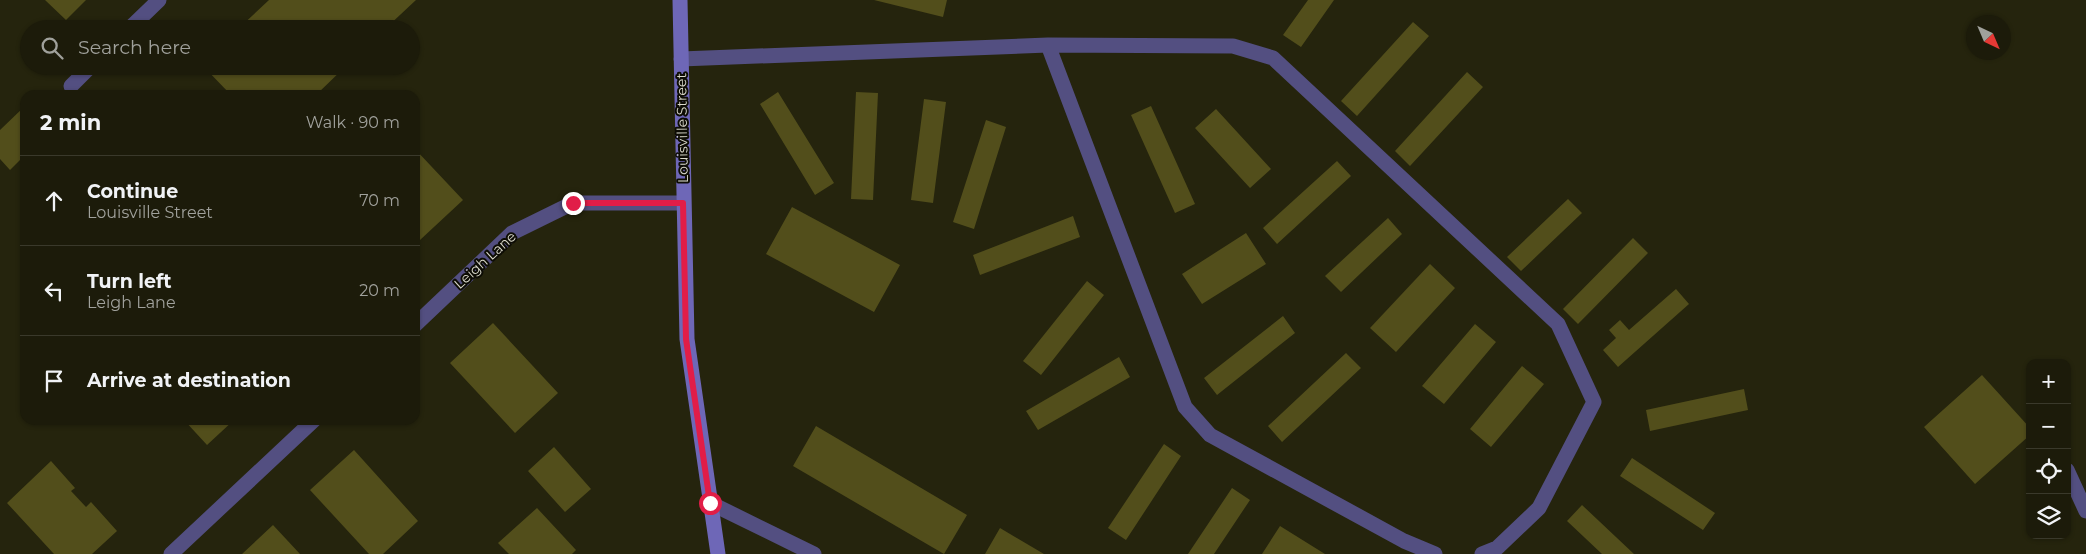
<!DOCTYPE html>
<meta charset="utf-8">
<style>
body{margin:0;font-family:Montserrat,sans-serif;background:#292818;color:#f1f3f6}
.controls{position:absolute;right:15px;bottom:15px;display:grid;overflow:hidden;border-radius:10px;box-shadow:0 1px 4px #0004}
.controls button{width:45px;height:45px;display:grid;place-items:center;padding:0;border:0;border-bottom:1px solid #3a392b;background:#1c1b0a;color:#f1f3f6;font:25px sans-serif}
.compass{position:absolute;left:1966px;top:15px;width:45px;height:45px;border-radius:50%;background:#1c1b0a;box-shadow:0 1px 4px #0004;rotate:136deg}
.stop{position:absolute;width:15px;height:15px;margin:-11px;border:4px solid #e11d48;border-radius:50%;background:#fff}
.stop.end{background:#e11d48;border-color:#fff;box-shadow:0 1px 5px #0008}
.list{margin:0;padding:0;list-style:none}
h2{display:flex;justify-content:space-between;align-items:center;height:65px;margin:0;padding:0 20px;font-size:21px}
h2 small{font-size:16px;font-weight:400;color:#a0a19c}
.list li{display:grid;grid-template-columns:32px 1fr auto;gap:15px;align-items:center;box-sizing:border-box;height:90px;padding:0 20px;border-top:1px solid #3a392b}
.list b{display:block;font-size:19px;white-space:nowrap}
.list p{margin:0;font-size:16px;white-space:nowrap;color:#a0a19c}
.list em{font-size:16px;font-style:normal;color:#a0a19c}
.icon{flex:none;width:28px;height:28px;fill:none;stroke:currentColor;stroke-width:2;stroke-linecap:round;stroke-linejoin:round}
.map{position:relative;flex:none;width:2086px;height:554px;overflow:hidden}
.search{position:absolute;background:#1c1b0a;box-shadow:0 1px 4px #0004;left:20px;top:20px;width:400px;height:55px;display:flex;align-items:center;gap:12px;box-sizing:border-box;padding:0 18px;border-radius:28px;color:#a0a19c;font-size:19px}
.panel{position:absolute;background:#1c1b0a;box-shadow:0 1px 4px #0004;left:20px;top:90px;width:400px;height:335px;border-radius:15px}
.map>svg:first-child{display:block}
</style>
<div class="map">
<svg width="2086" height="554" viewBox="0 0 2086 554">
<rect width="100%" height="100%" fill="#25240d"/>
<!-- building -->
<path fill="#524e1b" d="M45 0H86L66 20Z
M269 0H416L385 29H238Z
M874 0H947L943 17Z
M1308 0H1334L1301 47 1283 35Z
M1413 22 1429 36 1357 116 1341 101Z
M203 66H346L316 95H231Z
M1467 72 1483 87 1410 166 1395 151Z
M778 92 834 183 815 195 760 104Z
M856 92 878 93 873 200 851 199Z
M924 99 946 102 933 203 911 200Z
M25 106V155L10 170 0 159V130Z
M1151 106 1195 204 1175 213 1131 115Z
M1216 109 1271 169 1250 188 1195 128Z
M986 120 1006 127 974 229 953 222Z
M415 149 463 200 420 240 415 235Z
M1337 161 1351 176 1277 244 1263 228Z
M1568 199 1582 213 1521 271 1507 257Z
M792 207 900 265 874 312 766 254Z
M1073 216 1080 237 980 275 973 255Z
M1388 218 1402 234 1341 292 1325 276Z
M1246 233 1266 264 1202 304 1182 274Z
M1633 238 1648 253 1578 324 1563 309Z
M1430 264 1455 288 1396 352 1370 328Z
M1087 281 1104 295 1041 375 1023 361Z
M1676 289 1689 304 1618 367 1603 350 1616 338 1609 330 1620 320 1629 330Z
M1283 316 1295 333 1217 395 1204 378Z
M493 323 558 393 515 433 450 363Z
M1475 324 1496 342 1444 404 1422 386Z
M1346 353 1361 368 1282 442 1268 426Z
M1119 357 1130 377 1038 430 1026 411Z
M1522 366 1544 384 1491 447 1470 429Z
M1982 375 2030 428V435L1975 484 1924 427Z
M1744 389 1748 410 1650 431 1646 410Z
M184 420H234L207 445Z
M816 426 967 515 944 554 793 466Z
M1164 444 1181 456 1126 540 1108 528Z
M554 447 591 489 565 512 528 471Z
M354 450 418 521 383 554H369L310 490Z
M1632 458 1715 513 1703 530 1620 476Z
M51 461 75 488 71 491 86 507 91 502 117 531 92 554H54L7 503Z
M1232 488 1250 500 1214 554H1188Z
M1582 505 1634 554H1602L1567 521Z
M537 508 576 550 572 554H509L498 543Z
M273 525 300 554H242Z
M1280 526 1325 554H1262Z
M1000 528 1044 554H985Z"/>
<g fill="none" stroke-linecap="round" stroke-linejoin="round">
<!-- lane -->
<path stroke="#534f81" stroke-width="15" d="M129 29 159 0
M1048 45 1185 407 1210 435 1404 541 1435 554
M681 59 1048 45 1233 46 1273 58 1558 324 1594 402 1539 508 1497 548 1482 554
M71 86 91 66
M2067 470 2086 511"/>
<!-- street -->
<path stroke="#534f81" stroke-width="15" d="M415 325 512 233 573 203H683
M710 503 814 554
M171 554 314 420"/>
<!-- secondary -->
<path stroke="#6e67b7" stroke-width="15" d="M680 0 687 339 718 554"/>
</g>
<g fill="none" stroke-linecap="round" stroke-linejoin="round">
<!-- route -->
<path stroke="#e11d48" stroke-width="6" d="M573 203H683L686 339 710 503"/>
</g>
<g text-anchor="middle" stroke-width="4" stroke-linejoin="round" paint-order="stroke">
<!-- street labels -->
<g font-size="14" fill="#dbdacc" stroke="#0d0c04">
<text transform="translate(682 128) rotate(-91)" y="5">Louisville Street</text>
<text transform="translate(485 260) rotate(-42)" y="5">Leigh Lane</text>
</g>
</g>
</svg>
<div class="controls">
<button>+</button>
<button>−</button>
<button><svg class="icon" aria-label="locate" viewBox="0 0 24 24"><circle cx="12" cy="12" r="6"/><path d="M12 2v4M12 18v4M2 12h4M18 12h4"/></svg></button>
<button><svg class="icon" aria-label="layers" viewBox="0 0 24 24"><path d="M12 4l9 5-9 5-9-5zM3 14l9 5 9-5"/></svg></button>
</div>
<svg class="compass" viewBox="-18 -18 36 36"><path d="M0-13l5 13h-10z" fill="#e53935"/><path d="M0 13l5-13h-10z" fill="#a0a19c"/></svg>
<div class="stop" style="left:710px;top:503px"></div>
<div class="stop end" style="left:573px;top:203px"></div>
<div class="search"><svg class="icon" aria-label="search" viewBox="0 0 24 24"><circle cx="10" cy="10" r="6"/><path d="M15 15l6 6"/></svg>Search here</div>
<section class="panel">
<h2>2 min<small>Walk · 90 m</small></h2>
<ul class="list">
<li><svg class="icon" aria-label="ahead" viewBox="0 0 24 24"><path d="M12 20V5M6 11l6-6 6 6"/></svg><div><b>Continue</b><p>Louisville Street</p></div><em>70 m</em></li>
<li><svg class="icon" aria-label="left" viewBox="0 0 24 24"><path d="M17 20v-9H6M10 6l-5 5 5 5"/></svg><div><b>Turn left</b><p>Leigh Lane</p></div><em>20 m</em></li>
<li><svg class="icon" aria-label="arrive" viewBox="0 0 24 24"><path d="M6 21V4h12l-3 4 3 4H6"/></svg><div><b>Arrive at destination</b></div></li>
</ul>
</section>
</div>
